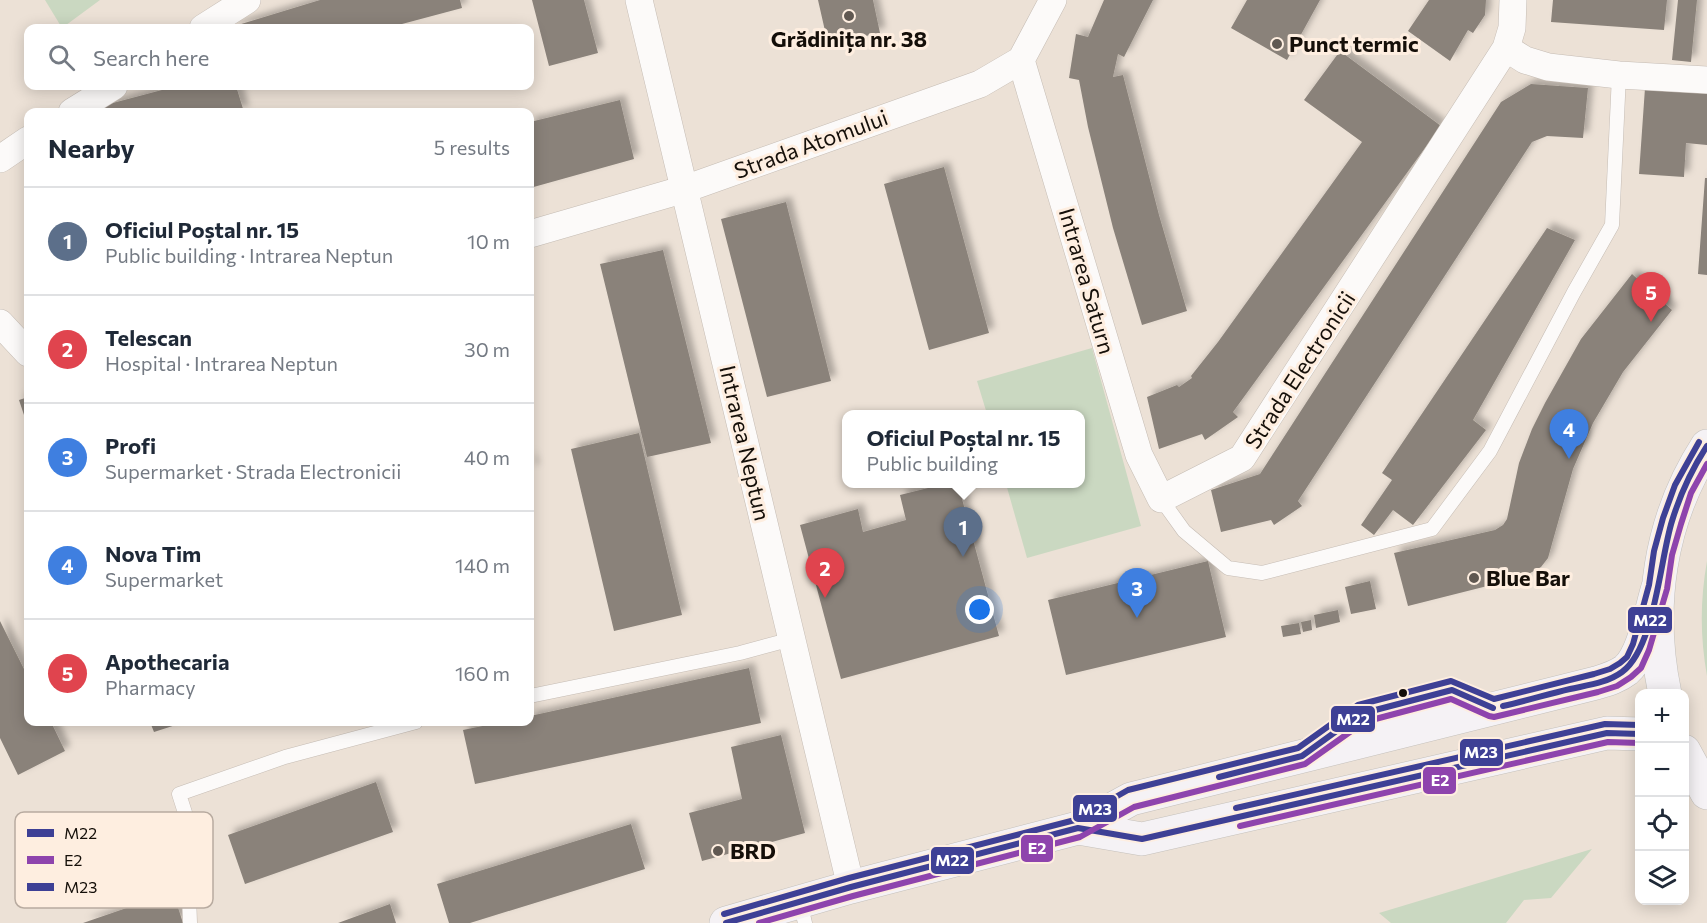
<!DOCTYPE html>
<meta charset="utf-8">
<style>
body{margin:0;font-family:Commissioner,sans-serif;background:#f6f6f7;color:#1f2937}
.controls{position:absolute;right:18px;bottom:18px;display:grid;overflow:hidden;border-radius:12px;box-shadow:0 3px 15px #0003}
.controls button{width:54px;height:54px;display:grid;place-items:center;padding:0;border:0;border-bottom:2px solid #e0e1e3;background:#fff;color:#1f2937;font:30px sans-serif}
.you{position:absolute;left:980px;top:610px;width:21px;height:21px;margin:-15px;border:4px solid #fff;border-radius:50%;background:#1a73e8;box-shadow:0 0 0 9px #1a73e833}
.badge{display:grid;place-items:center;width:39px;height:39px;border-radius:50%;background:#1a73e8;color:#fff;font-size:20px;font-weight:700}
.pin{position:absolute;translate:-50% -50px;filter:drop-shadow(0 2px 3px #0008)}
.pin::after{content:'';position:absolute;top:32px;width:21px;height:18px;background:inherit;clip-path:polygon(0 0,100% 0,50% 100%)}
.popup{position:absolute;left:842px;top:410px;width:243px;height:78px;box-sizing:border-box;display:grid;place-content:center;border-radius:12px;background:#fff;filter:drop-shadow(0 2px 4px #0005);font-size:20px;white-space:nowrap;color:#747a83}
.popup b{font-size:22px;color:#1f2937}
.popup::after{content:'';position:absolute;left:50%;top:100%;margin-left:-12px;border:12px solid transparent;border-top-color:#fff}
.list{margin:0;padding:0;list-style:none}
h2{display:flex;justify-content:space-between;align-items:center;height:78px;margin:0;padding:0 24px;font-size:26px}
h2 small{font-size:20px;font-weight:400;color:#747a83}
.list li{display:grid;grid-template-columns:39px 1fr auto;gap:18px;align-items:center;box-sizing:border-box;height:108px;padding:0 24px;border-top:2px solid #e0e1e3}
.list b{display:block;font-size:22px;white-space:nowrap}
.list p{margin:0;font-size:20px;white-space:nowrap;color:#747a83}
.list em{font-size:20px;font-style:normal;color:#747a83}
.icon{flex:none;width:33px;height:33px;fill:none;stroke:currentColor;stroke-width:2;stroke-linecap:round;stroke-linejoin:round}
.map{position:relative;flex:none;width:1707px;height:923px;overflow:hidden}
.search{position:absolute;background:#fff;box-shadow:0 3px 15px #0003;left:24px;top:24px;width:510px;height:66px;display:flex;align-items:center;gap:15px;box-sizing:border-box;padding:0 21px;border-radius:12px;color:#747a83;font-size:22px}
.panel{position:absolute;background:#fff;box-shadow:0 3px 15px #0003;left:24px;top:108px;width:510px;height:618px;border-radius:12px}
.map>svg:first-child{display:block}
</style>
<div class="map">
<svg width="1707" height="923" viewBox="0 0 1707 923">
<defs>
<filter id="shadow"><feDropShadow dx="5.5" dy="-5.5" stdDeviation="3" flood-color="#0004"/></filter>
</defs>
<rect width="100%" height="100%" fill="#ece1d6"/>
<!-- green -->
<path fill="#cad8c1" d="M45 0H100L62 28Z
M1092 348 1141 526 1027 558 1006 484H1080V414H987L977 381Z
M1707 561V676C1700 637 1700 600 1707 561Z
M1592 849 1551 898 1524 900 1506 923H1391L1379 913Z"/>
<!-- building -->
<path fill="#8a827a" filter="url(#shadow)" d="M320 0H460L462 8 387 28H228Z
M532 0H584L598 53 549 66Z
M818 0H873L880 33 828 44Z
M1104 0H1153L1124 57 1118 54 1113 77 1123 75 1159 215 1187 311 1142 325 1113 228 1088 127 1079 80 1069 78 1076 34 1088 37Z
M1247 0H1320L1287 60 1231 28Z
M1429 0H1486L1485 15 1473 33 1468 30 1450 61 1408 31Z
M1553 0H1667L1664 30 1551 22Z
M1678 0H1697L1691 62 1672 60Z
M1340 51 1441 126 1233 412 1238 417 1205 440 1202 434 1159 449 1147 397 1177 385 1179 387 1192 378 1191 376 1218 342 1362 142 1304 100Z
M1531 84 1588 88 1583 138 1547 136 1532 142 1298 501 1302 506 1274 525 1271 520 1221 532 1211 490 1260 474 1501 102Z
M177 86H236L244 112H79Z
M1645 88 1707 92V145L1686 143 1684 177 1639 174Z
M620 100 634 159 530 188V122Z
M944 167 989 333 929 350 884 184Z
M1705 178H1707V275L1698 274Z
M786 202 831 381 767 397 721 219Z
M1547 228 1575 240 1473 420 1486 430 1413 525 1393 510 1374 535 1361 525 1392 480 1382 473Z
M663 250 711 443 647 457 600 264Z
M1632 274 1672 310 1623 372 1593 423 1573 469 1548 558 1541 567 1523 577 1408 606 1394 553 1495 530 1503 525 1507 519 1519 463 1532 429 1545 403 1581 339Z
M28 397V427L19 400Z
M639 433 682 615 614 631 571 449Z
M530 455 534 469 530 470Z
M944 484H958L999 636 841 679 800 525 858 509 863 532 906 520 900 495Z
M1208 561 1226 637 1066 675 1048 600Z
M1370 581 1376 609 1351 614 1345 587Z
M1338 610 1340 622 1316 628 1314 615Z
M1311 620 1312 630 1303 632 1301 622Z
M0 621 28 677V722H51L65 751 18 775 0 738Z
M1299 623 1301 634 1283 637 1281 626Z
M749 668 761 723 475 784 463 730 502 722H530V716Z
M150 722H185L154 732Z
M781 735 805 833 702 861 689 813 742 799 731 747Z
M376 782 393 832 245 884 228 835Z
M631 824 645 869 470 923H449L437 884Z
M173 892 183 923H83Z
M390 904 396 923H338Z"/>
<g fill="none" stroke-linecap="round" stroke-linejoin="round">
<!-- service casing -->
<g stroke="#c5bcb4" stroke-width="15">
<path id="service" d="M1161 499 1184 531 1228 568 1262 573 1432 529 1490 451 1574 292 1612 225 1619 75
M530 696 740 653 792 639
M1323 741 1360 714 1452 690 1484 704
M800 902 805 923
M190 923 189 895 195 844 179 794 285 757 416 722"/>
</g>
<!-- minor casing -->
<g stroke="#c5bcb4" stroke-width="28">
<path id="minor" d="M639 0 851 887
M203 28 247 0
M1506 48 1525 60 1548 67 1619 75 1707 80
M1021 60 1139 455 1161 499 1242 458 1506 48 1512 28 1513 0
M72 112 114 86
M0 159 28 140
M530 234 685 189 980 84 1021 60 1053 0
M0 323 28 353"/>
</g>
<!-- primary casing -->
<g stroke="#c4c0bb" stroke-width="34">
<path id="primary" d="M1665 694C1647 608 1659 520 1707 446
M1684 751 1707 793
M1078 828 1142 839 1607 733 1640 734
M726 923 851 887 1078 828 1131 799 1596 683C1606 680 1617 677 1626 670 1644 655 1651 609 1658 587"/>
</g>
<!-- service -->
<use href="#service" stroke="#fcfaf9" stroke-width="14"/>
<!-- minor -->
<use href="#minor" stroke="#fcfaf9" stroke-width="27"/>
<!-- primary -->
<use href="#primary" stroke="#f5f2f5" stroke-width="33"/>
<!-- bus-1 casing -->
<g stroke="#feeee0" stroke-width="10">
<path id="bus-1" d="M1503 706C1526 701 1548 694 1570 689 1588 685 1607 683 1622 672 1655 648 1660 559 1672 521 1680 495 1692 469 1707 446
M1219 777 1302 756 1360 714 1452 690 1493 708
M726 923 851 887 1078 828 1142 839 1607 733 1640 734"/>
</g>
<!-- bus-2 casing -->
<g stroke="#feeee0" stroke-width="10">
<path id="bus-2" d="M1240 826 1608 742 1640 743
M759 923 853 896 1080 837 1134 807 1305 764 1364 722 1451 699 1489 716 1494 717 1598 692 1617 686 1631 677 1641 668 1649 650 1667 589 1672 555 1681 524 1691 493 1707 464"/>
</g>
<!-- bus-3 casing -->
<g stroke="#feeee0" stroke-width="10">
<path id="bus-3" d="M1236 808 1605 724 1640 725
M724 914 849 878 1075 820 1128 790 1298 748 1358 705 1451 681 1494 699 1594 674 1610 669 1620 663 1627 657 1633 644 1649 585 1654 551 1663 518 1675 485 1699 442"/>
</g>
<!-- bus-1 -->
<use href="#bus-1" stroke="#3e4095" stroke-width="6"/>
<!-- bus-2 -->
<use href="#bus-2" stroke="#8e44ad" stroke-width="6"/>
<!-- bus-3 -->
<use href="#bus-3" stroke="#3e4095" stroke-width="6"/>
</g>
<!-- markers -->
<g fill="#605851" stroke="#feeee0" stroke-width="2">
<circle cx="849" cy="16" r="6"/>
<circle cx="1277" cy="44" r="6"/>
<circle cx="1474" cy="578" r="6"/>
<circle cx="718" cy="851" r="6"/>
</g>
<circle fill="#150f09" stroke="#feeee0" stroke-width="2" cx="1403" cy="693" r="5"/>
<g text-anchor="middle" stroke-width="6" stroke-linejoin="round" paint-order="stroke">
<!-- poi labels -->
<g font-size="22" font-weight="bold" fill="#150f09" stroke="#feeee0" text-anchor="start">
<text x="849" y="47" text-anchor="middle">Grădinița nr. 38</text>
<text x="1289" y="52">Punct termic</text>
<text x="1486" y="586">Blue Bar</text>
<text x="730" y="859">BRD</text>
</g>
<!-- street labels -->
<g font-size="22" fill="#150f09" stroke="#feeee0">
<text transform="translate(811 144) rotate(-20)" y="8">Strada Atomului</text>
<text transform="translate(1087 281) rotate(74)" y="8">Intrarea Saturn</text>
<text transform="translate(1300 370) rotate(-57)" y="8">Strada Electronicii</text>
<text transform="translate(745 443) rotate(77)" y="8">Intrarea Neptun</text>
</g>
</g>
<!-- legend -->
<rect x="15" y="812" width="198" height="96" rx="9" fill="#feeee0" stroke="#b8aba0" stroke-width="1.5"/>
<rect x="27" y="829" width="27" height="8" fill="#3e4095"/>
<rect x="27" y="856" width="27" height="8" fill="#8e44ad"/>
<rect x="27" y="883" width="27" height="8" fill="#3e4095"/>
<g font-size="16" fill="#150f09">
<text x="64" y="839">M22</text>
<text x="64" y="866">E2</text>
<text x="64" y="893">M23</text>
</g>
<g stroke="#feeee0" stroke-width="2">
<rect x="1627" y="606" width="46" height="28" rx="6" fill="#3e4095"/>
<rect x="1330" y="705" width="46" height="28" rx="6" fill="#3e4095"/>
<rect x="1459" y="738" width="45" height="29" rx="6" fill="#3e4095"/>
<rect x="1422" y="766" width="35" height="29" rx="6" fill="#8e44ad"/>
<rect x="1072" y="794" width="46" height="29" rx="6" fill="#3e4095"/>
<rect x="1020" y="834" width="34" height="29" rx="6" fill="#8e44ad"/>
<rect x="930" y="846" width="45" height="29" rx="6" fill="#3e4095"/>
</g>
<g font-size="16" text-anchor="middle" font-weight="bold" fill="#fff">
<text x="1650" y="626">M22</text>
<text x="1353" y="725">M22</text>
<text x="1481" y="758">M23</text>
<text x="1440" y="786">E2</text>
<text x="1095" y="815">M23</text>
<text x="1037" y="854">E2</text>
<text x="952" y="866">M22</text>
</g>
</svg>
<div class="controls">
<button>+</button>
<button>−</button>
<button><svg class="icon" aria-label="locate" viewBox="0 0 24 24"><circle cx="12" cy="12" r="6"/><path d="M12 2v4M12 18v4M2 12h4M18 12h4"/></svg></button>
<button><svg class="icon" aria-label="layers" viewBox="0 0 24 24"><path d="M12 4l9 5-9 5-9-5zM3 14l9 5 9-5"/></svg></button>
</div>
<div class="you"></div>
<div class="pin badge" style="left:963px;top:557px;background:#5c6f8a">1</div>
<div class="popup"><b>Oficiul Poștal nr. 15</b>Public building</div>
<div class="pin badge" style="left:825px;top:598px;background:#e0444e">2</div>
<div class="pin badge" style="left:1137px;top:618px;background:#3f7fe0">3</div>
<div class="pin badge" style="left:1569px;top:459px;background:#3f7fe0">4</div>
<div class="pin badge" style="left:1651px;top:322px;background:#e0444e">5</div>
<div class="search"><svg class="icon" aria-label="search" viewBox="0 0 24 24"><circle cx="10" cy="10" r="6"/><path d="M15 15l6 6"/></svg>Search here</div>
<section class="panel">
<h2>Nearby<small>5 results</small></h2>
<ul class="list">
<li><span class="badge" style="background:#5c6f8a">1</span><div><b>Oficiul Poștal nr. 15</b><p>Public building · Intrarea Neptun</p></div><em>10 m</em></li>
<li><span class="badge" style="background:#e0444e">2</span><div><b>Telescan</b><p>Hospital · Intrarea Neptun</p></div><em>30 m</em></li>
<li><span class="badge" style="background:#3f7fe0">3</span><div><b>Profi</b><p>Supermarket · Strada Electronicii</p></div><em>40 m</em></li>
<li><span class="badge" style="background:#3f7fe0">4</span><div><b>Nova Tim</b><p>Supermarket</p></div><em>140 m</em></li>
<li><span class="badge" style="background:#e0444e">5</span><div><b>Apothecaria</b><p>Pharmacy</p></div><em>160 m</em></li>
</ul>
</section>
</div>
